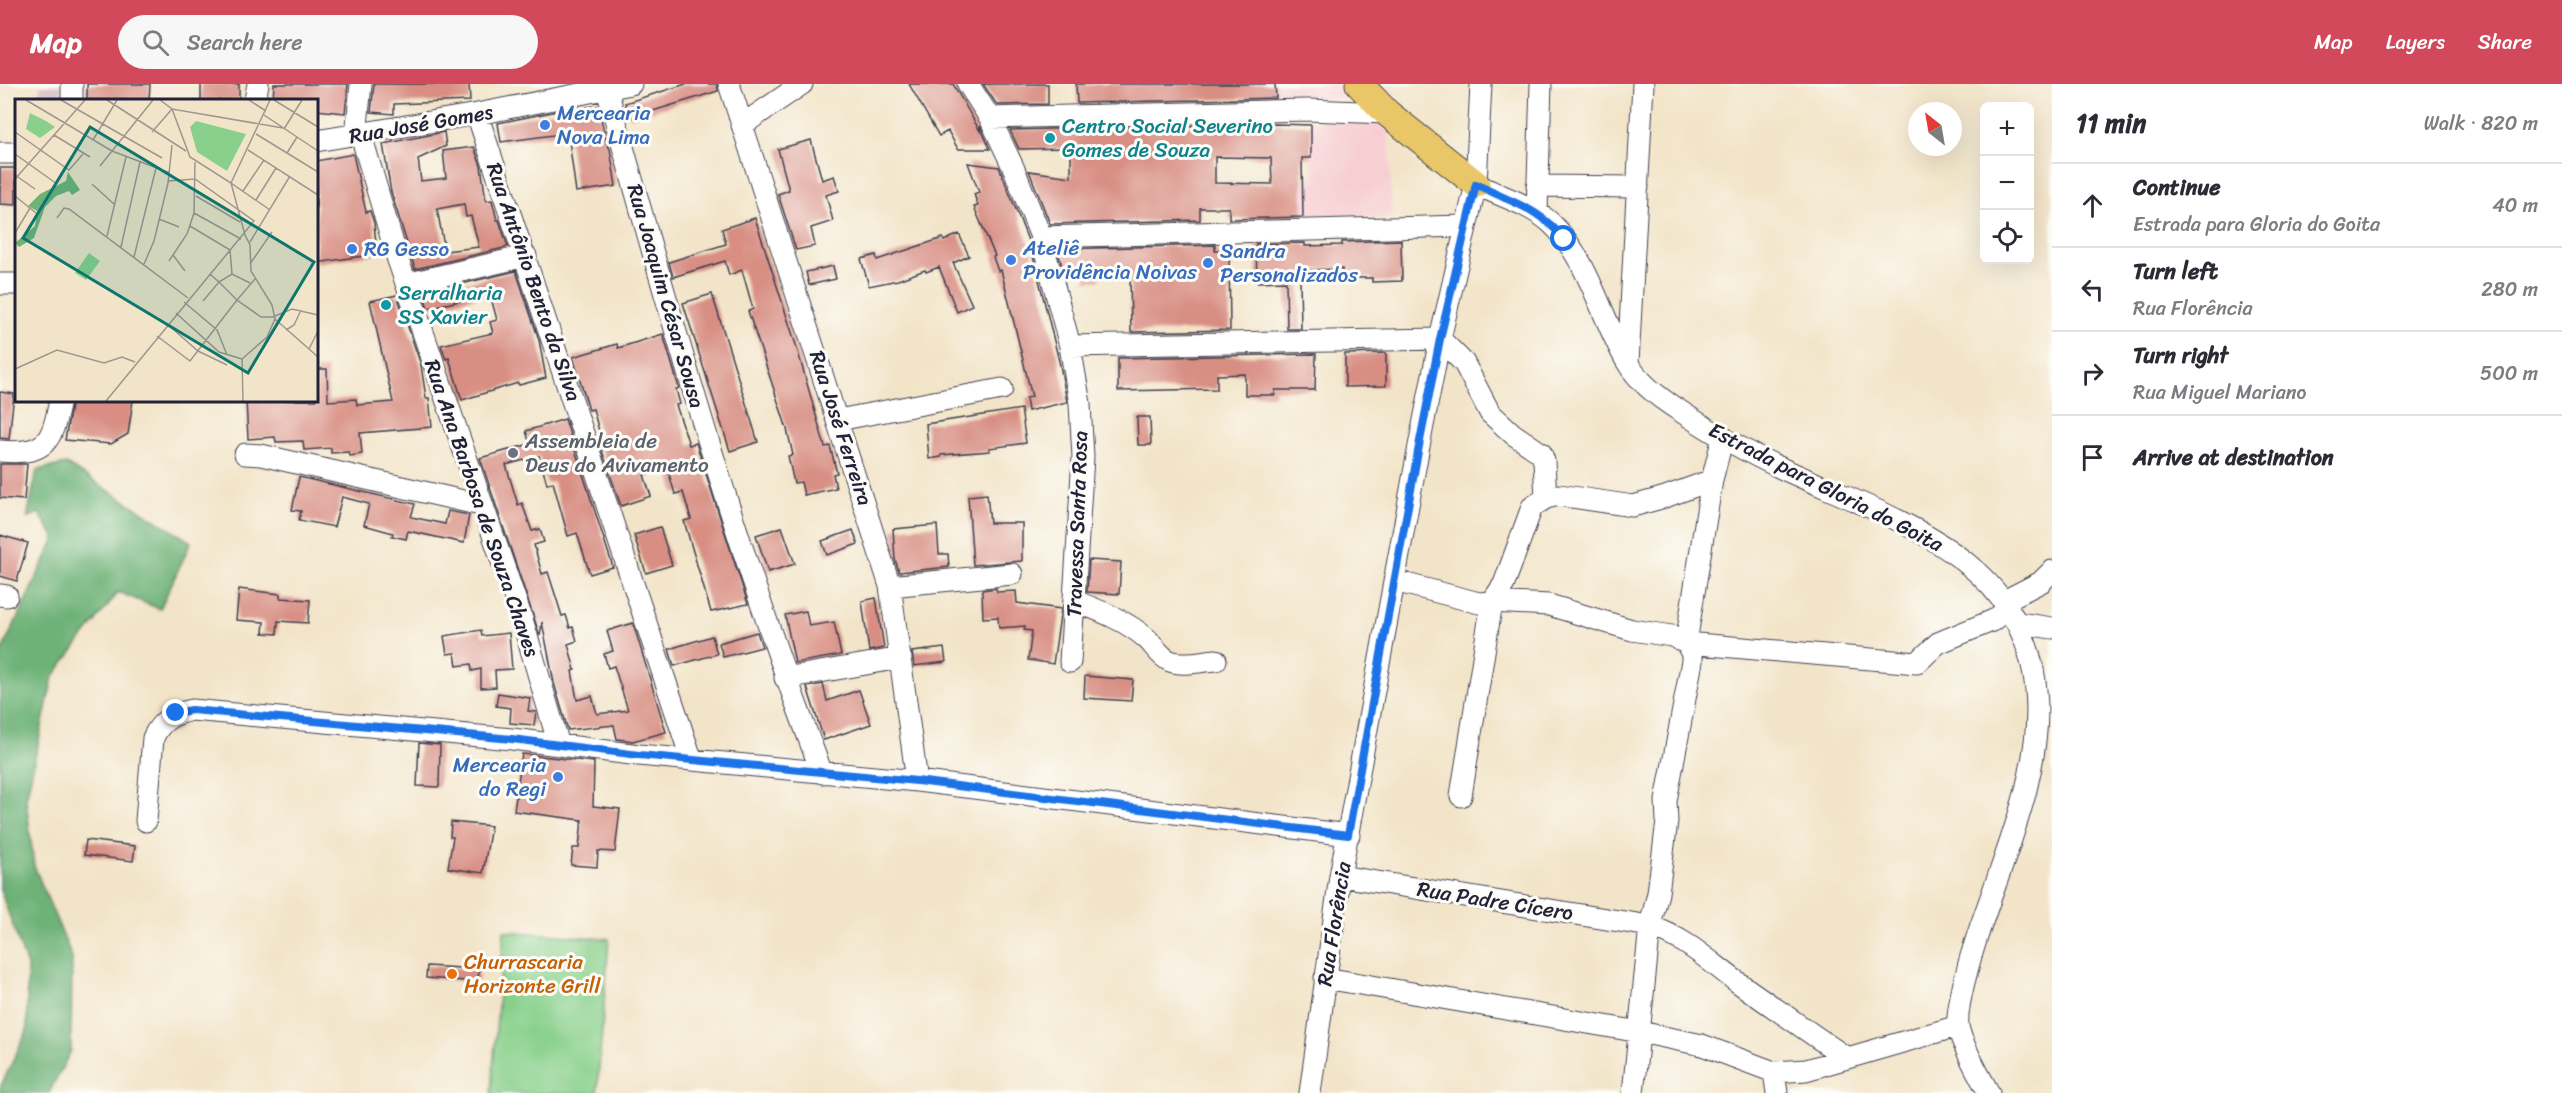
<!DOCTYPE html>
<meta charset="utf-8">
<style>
body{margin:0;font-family:Sriracha,sans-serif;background:#f7f7f7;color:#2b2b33}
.controls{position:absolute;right:18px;top:18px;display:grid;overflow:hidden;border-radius:9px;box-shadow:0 6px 24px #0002}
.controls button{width:54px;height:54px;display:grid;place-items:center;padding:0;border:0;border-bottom:2px solid #e1e1e2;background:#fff;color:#2b2b33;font:30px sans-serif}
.compass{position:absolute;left:1908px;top:18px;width:54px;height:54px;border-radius:50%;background:#fff;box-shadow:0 6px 24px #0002;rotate:329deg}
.stop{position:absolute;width:18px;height:18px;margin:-14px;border:4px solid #1a73e8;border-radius:50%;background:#fff}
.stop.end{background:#1a73e8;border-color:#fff;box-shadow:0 2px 6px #0008}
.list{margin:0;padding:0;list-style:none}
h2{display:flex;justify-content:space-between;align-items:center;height:78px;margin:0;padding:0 24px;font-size:26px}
h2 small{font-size:20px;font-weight:400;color:#7c7c81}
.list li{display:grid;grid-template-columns:39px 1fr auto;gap:18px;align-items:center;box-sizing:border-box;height:84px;padding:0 24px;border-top:2px solid #e1e1e2}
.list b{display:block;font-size:22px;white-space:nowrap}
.list p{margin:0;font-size:20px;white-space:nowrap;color:#7c7c81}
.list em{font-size:20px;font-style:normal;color:#7c7c81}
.icon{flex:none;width:33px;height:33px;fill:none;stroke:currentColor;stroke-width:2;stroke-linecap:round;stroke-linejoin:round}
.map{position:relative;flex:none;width:2052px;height:1009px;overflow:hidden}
header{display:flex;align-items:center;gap:36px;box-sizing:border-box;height:84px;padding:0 30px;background:#d1495b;color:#fff}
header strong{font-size:28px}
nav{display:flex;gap:33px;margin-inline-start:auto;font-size:21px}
.search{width:420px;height:54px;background:#f7f7f7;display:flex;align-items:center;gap:15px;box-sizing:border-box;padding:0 21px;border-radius:33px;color:#7c7c81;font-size:22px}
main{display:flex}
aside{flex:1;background:#fff}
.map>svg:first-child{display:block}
</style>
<header>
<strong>Map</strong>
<div class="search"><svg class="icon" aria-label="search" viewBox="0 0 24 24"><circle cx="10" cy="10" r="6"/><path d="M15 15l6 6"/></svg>Search here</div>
<nav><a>Map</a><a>Layers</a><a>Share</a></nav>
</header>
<main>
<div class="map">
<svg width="2052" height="1009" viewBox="0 0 2052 1009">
<rect width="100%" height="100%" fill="#fdfcf7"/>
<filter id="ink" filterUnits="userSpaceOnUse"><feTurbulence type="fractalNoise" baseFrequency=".0167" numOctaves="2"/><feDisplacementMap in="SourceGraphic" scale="12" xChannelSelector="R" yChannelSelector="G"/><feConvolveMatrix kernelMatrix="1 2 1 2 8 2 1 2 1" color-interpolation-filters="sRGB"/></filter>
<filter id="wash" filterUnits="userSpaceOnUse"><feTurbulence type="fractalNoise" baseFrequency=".008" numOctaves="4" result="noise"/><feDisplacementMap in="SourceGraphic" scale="24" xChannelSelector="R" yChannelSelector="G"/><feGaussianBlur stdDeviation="1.35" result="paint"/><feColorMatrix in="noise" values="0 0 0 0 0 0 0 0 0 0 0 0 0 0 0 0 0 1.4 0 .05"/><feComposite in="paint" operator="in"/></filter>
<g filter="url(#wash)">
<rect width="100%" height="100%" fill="#f2e4c8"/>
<!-- built -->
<path fill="#f7cfd3" d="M1275 0H1358L1370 11 1276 18Z
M1374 37 1385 43 1389 49 1392 129 1383 134 1302 135V95L1314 94 1311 74V38Z"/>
<!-- industrial -->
<path fill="#d2bdc7" d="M40 1 61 2V13L39 12Z"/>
<!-- green -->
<path fill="#89d08c" stroke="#567964" stroke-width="1.5" d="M504 847 609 855 597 1009H491Z"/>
<!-- forest -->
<path fill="#6eb278" stroke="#486a5a" stroke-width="1.5" d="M66 380 191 458 160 525 118 508 53 593 26 715 34 782 72 873 71 967 49 1009H0V1004L27 947V882L0 805V571L55 454 39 429 27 434 37 386Z"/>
<g id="blocks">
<!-- building -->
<path fill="#d88e83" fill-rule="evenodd" d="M87 0H150L149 16H87Z
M201 0H239V16H201Z
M274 0H348L345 29 316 26V16H273Z
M374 0H469L470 17 394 20V30L371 28Z
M686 0H717L718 7 630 34 625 19Z
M909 0H953L980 47V42L990 65H958L948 47 939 52Z
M983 0H1048V20L997 21Z
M1076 0H1275L1276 14 1077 19Z
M598 22 607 60 610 65 616 102 576 108 568 49 501 58 498 39 572 24Z
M1276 40 1311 41V74H1302L1303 133 1229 135V124H1200V136L1050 140 1029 87 1071 93V64L1019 65 1010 46ZM1215 73 1271 74 1272 100 1215 99Z
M444 48 446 62 418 75 421 97 446 94 443 67 474 63 481 82 486 117 492 116 497 136H499L508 163 415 185 391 108 383 60ZM464 120 466 133 471 132 479 163 445 167 437 125Z
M811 56 822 96 834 92 839 107 826 111 833 137 811 144 815 162 796 166 778 110 789 106 778 65Z
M353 70 366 128 370 127 374 139 377 170 316 179V77Z
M968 79 999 83 1002 90 1031 164 1060 281 1067 318 1028 327 1026 314 1032 313 1008 214 1001 186 998 187 993 173 995 172 974 123 978 122 974 110 979 108Z
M0 84H16V121L0 120Z
M755 134 796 261 825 363 830 362 837 389 833 390 836 404 804 411 801 398 794 399 788 372 793 371 787 345 748 227 753 225 742 186 729 191 725 177 673 193 669 178 726 160 722 145Z
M959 150 969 172 953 179 972 221 957 228 939 183 926 188 925 186 898 196 869 202 861 175 876 171 877 176 943 154 944 157Z
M1401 156 1402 197 1372 198V194H1342V185L1306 186V196H1300L1301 245H1287L1286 197 1257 198 1256 160 1305 159V162L1342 161V158Z
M1215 161V167H1229L1230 246 1131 248 1130 190 1100 191V197H1086V188L1064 189 1057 165Z
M833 182 836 195 809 201 806 188Z
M516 187 539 256 546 294 519 301 518 299 462 316 449 274 446 275 441 261 493 249 490 238 497 236 490 210 428 224 423 209Z
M712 210 758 358 730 367 683 219Z
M397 211 421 281 426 314H429L432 343 360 349 362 370 350 372 349 368 331 369V364L304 366 303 357 276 358 275 353 248 355 246 316H316V285H327L328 317 356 315 357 321 393 318 370 217Z
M663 250 679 304 676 305 680 320 676 321 685 348 689 361 696 359 748 520 711 528 684 437 691 435 683 408 675 410 667 383 644 391 651 412 621 422 598 355 601 354 593 325 589 326 573 273 617 260 618 264Z
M1386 269V302L1345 303V270Z
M1316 270 1315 306H1275V311H1245V290L1217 291V305L1118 307V274Z
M0 308 14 310 9 355 0 354Z
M72 316H133L128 350 111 360 65 356Z
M1021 325 1026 359 989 364 990 367 941 371V373L929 375 926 340Z
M1137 333H1150L1151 361H1138Z
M565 335 613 483 590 490 577 449 568 452 553 398 547 400 539 372 506 381 518 421 522 419 532 447 540 445 544 458 534 461 542 490 548 488 562 532 566 531 570 544 573 543 577 557 568 560 575 586 572 587 577 616 592 612 597 630 628 626 614 582 608 584 604 570 613 567 607 547 633 539 666 648 633 657 617 655 614 641 568 646 554 599 542 538 540 552 480 374 530 360 526 347Z
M0 380H27L24 416 0 414Z
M299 393 415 420 411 433 445 440 448 427 469 431 464 459 408 447 406 455 392 452 393 449 364 441 369 420 342 413 334 443 299 436 301 427 292 426Z
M987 410 990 439H1022V477L973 481 968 412Z
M937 441 939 470H948L949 483 899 488 895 475 893 445Z
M660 443 672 481 646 489 634 451Z
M782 443 795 480 768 488 756 451Z
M853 446 858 460 827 471 822 457Z
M0 451 28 459 17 497 0 492Z
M1089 476 1121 478 1119 510 1087 508Z
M996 504 997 508 1016 507 1017 519 1061 525 1053 580 1028 576 1032 547 1024 546 1025 542 999 544 998 533 983 534 982 506Z
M239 505 280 510V514L310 516 308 539 278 537 277 550 263 549 264 538 236 536Z
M876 514 884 564 869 567 862 517Z
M806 527 809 542 834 538 841 571 795 579 785 531Z
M481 546 482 552 509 549 512 585 495 586 496 603 481 604V585L472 587 471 580 457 582 455 569 447 570 444 552Z
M757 548 762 563 723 573 719 559Z
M712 552 717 570 674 582 669 565Z
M944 564 946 578 914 582 912 568Z
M1085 592 1133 596 1131 617 1084 614Z
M823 600 827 617 859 606 871 640 824 656 807 603Z
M498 609 530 614 528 627 536 628 534 641 510 639 511 624 496 622Z
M419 659 440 661 439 703 417 702Z
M522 670 594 678 593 722 620 725 615 768 598 767 597 783 571 781 573 764H579L582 736 514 727Z
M451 738 491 742 483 789 448 784 453 753H450Z
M86 756 135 762 133 777 84 771Z
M427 882 479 885 478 898 426 894Z"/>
</g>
</g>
<g filter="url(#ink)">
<use href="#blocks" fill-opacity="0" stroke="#413f50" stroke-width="1.5"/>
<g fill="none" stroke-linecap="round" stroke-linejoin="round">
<!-- minor casing -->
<g stroke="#413f50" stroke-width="23">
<path id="minor" d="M729 0 890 502 917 697
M968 0 990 34 1014 85 1041 153 1070 262 1080 320 1083 373 1070 578
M607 6C671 235 736 466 822 689
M72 16V0
M255 16 258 0
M477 30 691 674
M990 34 1307 26 1387 29
M742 41 802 0
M361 51 397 173 522 535 559 661
M356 52 361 0
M316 57 477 30 631 0
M0 69H16
M1476 100C1501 113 1530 120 1551 139 1589 175 1601 234 1627 278 1639 299 1659 314 1680 327 1712 348 1746 368 1781 384 1886 433 2023 469 2036 606 2044 687 2002 777 1977 853 1970 874 1956 922 1958 942 1961 960 1980 993 1989 1009
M1537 102 1638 103
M1537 128 1541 0
M1041 153 1465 142
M0 200H16
M406 200 526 172
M1070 262 1440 255 1464 279 1490 329 1513 350 1541 369 1544 377 1546 414
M1628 279 1643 0
M838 336 1002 305
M1723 353 1712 396 1686 559 1917 579 1938 559 1994 536 2009 524
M0 367C46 371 52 359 60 316
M245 370 261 371 481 421
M1395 497 1479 519 1492 518 1504 500 1532 423 1546 414 1559 411 1633 422 1665 413 1712 396
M890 502 1012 490
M0 511 7 512
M1075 517C1100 527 1125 536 1146 554 1154 561 1159 572 1170 577 1183 582 1202 577 1216 576
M2004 517 2041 498 2052 487
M2019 539 2052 544
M785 594 901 574
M1461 712 1492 518 1549 521 1632 546 1672 552 1686 559 1692 570V577L1666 717 1667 737 1658 809 1650 842 1633 1009
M146 737 153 654C161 636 173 630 192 626L512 655 639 671 917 697 1349 751
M1340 792 1650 842C1688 856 1705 874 1736 897 1773 923 1810 949 1847 974
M1325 894 1640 948 1702 961 1774 988 1806 986 1958 942
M1774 988 1777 1009
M1310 1009 1340 792 1419 362 1440 255 1476 100 1481 0"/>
</g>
<!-- major casing -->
<g stroke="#413f50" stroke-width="29">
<path id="major" d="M1359 0 1387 29 1476 100"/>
</g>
<!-- minor -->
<use href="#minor" stroke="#fff" stroke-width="21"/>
<!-- major -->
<use href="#major" stroke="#e9c769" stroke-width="27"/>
</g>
</g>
<g fill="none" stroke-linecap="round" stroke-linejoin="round" filter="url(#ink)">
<!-- route -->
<path stroke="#1a73e8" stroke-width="8" d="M176 629 192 626 512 655 639 671 917 697 1348 751 1419 362 1440 255 1476 100C1511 119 1537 122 1564 155"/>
</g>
<!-- markers -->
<g fill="#3f7fe0" stroke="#fdfcf7" stroke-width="2">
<circle cx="545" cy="41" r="6"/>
<circle cx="352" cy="165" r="6"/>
<circle cx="1011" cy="176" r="6"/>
<circle cx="1208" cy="179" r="6"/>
<circle cx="558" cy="693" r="6"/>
</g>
<g fill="#0f9aa8" stroke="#fdfcf7" stroke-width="2">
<circle cx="1050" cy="54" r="6"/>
<circle cx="386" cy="221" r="6"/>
</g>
<circle fill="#6b7280" stroke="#fdfcf7" stroke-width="2" cx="513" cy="369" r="6"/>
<circle fill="#e8710a" stroke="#fdfcf7" stroke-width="2" cx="452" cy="890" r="6"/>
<g text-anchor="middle" stroke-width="6" stroke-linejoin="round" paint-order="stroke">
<!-- shop labels -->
<g font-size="21" fill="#366cbe" stroke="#fdfcf7" text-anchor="start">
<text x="557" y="36">Mercearia<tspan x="557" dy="24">Nova Lima</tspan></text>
<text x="1023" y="171">Ateliê<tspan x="1023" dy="24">Providência Noivas</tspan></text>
<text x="364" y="172">RG Gesso</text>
<text x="1220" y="174">Sandra<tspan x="1220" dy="24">Personalizados</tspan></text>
<text x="546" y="688" text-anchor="end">Mercearia<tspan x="546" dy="24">do Regi</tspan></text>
</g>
<!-- street labels -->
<g font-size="21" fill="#22223b" stroke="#fdfcf7">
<text transform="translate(421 40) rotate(-10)" y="7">Rua José Gomes</text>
<text transform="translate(534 198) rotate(71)" y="7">Rua Antônio Bento da Silva</text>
<text transform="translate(666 212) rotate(74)" y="7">Rua Joaquim César Sousa</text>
<text transform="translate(841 344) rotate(72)" y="7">Rua José Ferreira</text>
<text transform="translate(1826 403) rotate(27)" y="7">Estrada para Gloria do Goita</text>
<text transform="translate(482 424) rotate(71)" y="7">Rua Ana Barbosa de Souza Chaves</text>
<text transform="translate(1077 440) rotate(-88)" y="7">Travessa Santa Rosa</text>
<text transform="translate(1495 817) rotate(9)" y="7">Rua Padre Cícero</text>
<text transform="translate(1334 840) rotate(-81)" y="7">Rua Florência</text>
</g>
<!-- culture labels -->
<g font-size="21" fill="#0d838f" stroke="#fdfcf7" text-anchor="start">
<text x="1062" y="49">Centro Social Severino<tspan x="1062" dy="24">Gomes de Souza</tspan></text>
<text x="398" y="216">Serralharia<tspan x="398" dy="24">SS Xavier</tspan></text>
</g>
<!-- worship labels -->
<g font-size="21" fill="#5b616d" stroke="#fdfcf7" text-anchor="start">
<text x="525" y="364">Assembleia de<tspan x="525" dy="24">Deus do Avivamento</tspan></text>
</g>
<!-- food labels -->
<g font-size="21" fill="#c56008" stroke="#fdfcf7" text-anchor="start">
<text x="464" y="885">Churrascaria<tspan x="464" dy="24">Horizonte Grill</tspan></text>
</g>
</g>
<!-- overview -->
<g transform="translate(15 15)">
<rect width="303" height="303" fill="#f2e4c8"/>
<path d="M15 14 31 22 40 28 25 39 11 30ZM181 22 231 35 212 72 182 53 175 28ZM74 154 85 162 71 181 60 174Z" fill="#89d08c"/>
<path d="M53 73 65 91 57 96 54 92 41 97 30 108 19 139 4 148 0 144 20 127 22 112 13 107 25 95 51 82Z" fill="#6eb278"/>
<path fill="none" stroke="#9f9690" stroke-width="1.5" d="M11 1 97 52 155 74M46 1 147 59M92 1 171 52M145 1 157 10 175 58 216 84 230 136M234 1 251 12M255 1 216 84 255 111M259 1 303 28M249 16 303 52M269 30 287 1M0 33 54 71 68 55M137 33 157 10 268 29M241 35 303 73M39 36 75 58M78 41 102 1M233 51 303 96M272 54 282 38M0 55 42 85M85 67 138 1M0 76 20 90M0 80 70 1M77 85 100 106M228 92 249 61M0 97 21 114M181 97 225 123M241 101 261 69M179 114 226 140M42 119 49 109 54 110 173 199M144 120 164 128M175 127 215 151 217 175M0 134 15 109M92 137 111 58M235 143 275 77M106 148 125 63M158 156 170 172M119 158 141 69M154 162 172 135 179 114 180 63M129 165 139 142 153 84 157 46M235 165 257 133M195 175 204 183 217 175 235 184M240 180 222 201 246 218H260M169 203 202 231 212 256M161 214 204 253 227 260M260 217 277 210 303 216M260 220 303 258M152 225 183 252 212 266M271 231 279 226 286 211M142 237 175 262 222 201 204 183 188 202M294 250 303 232M0 270 42 251 89 264 107 258 120 263M91 302 239 122 180 80 153 82M228 302 227 260 252 238 260 220 257 206 236 172 235 146 230 136"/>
<path fill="#0f766e" fill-opacity="0.15" stroke="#0f766e" stroke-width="3" d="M75 28 299 163 233 274 8 139Z"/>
<rect width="303" height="303" fill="none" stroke="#22223b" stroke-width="3"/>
</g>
</svg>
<div class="controls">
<button>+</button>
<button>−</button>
<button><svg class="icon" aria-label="locate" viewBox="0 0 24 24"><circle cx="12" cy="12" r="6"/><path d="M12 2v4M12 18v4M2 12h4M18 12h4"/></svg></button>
</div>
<svg class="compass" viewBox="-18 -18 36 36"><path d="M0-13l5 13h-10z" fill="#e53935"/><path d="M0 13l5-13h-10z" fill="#7c7c81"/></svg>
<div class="stop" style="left:1564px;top:155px"></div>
<div class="stop end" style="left:176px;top:629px"></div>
</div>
<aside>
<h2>11 min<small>Walk · 820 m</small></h2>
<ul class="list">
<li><svg class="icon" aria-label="ahead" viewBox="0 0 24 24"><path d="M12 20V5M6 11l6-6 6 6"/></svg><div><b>Continue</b><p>Estrada para Gloria do Goita</p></div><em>40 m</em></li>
<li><svg class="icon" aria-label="left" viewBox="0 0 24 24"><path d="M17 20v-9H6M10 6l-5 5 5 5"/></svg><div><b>Turn left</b><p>Rua Florência</p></div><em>280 m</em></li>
<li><svg class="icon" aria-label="right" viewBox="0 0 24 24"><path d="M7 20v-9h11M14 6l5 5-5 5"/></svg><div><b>Turn right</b><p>Rua Miguel Mariano</p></div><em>500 m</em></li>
<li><svg class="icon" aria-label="arrive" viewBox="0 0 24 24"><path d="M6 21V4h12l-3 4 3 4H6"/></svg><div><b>Arrive at destination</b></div></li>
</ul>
</aside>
</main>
